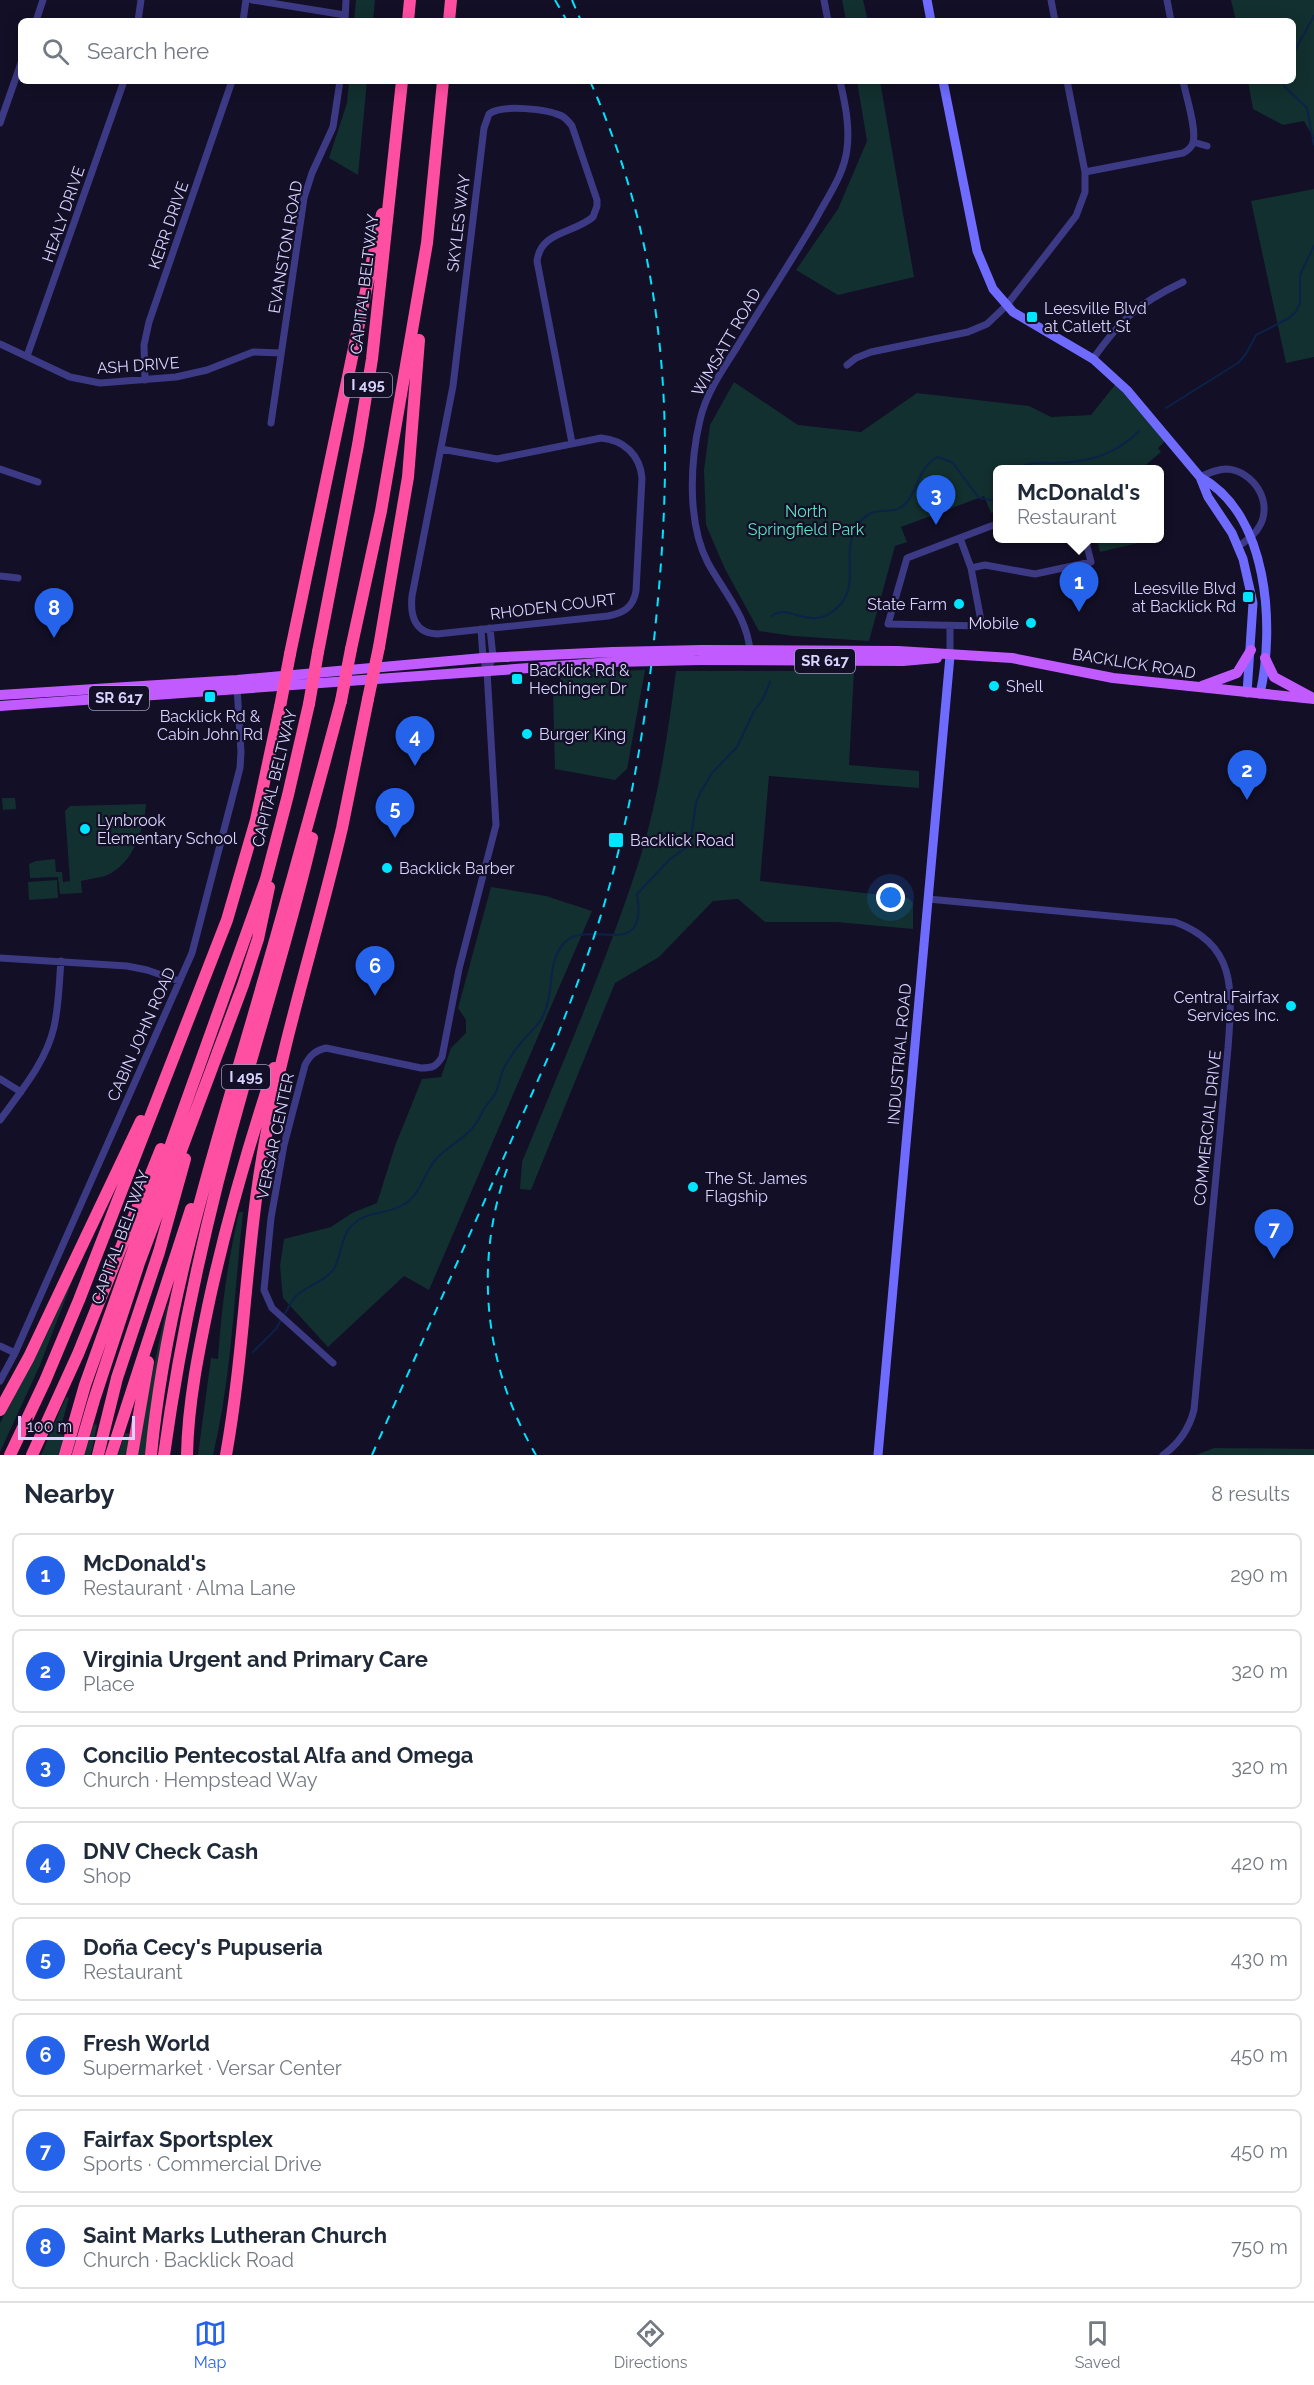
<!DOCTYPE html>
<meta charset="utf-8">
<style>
body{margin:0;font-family:Raleway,sans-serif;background:#f6f6f7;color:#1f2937}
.scale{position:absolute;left:18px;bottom:15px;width:117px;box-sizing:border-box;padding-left:6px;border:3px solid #d9d4ff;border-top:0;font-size:16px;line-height:21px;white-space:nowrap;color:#d9d4ff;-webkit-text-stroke:4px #130f26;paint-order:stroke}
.you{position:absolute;left:891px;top:898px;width:21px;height:21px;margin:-15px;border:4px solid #fff;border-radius:50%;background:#1a73e8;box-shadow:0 0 0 9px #1a73e833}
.badge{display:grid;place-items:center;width:39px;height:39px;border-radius:50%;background:#2563eb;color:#fff;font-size:20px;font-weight:700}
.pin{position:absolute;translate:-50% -50px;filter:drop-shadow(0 2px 3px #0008)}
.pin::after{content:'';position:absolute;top:32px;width:21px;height:18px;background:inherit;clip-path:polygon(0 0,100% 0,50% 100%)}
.popup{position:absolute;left:993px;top:465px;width:171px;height:78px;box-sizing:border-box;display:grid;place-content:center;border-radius:9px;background:#fff;filter:drop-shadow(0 2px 4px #0005);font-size:20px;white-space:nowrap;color:#747a83}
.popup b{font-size:22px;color:#1f2937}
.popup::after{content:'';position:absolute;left:50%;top:100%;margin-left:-12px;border:12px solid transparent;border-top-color:#fff}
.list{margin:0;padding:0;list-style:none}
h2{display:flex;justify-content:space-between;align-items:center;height:78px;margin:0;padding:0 24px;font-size:26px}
h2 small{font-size:20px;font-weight:400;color:#747a83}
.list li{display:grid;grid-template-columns:39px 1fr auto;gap:18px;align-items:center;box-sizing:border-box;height:84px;margin:0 12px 12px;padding:0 12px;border:2px solid #e0e1e3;border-radius:9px}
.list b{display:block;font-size:22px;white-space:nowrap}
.list p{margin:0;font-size:20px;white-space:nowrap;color:#747a83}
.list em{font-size:20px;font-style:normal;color:#747a83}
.icon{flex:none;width:33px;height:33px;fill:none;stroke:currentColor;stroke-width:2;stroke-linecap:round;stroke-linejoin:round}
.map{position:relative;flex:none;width:1314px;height:1455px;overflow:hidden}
.search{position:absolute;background:#fff;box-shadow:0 3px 15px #0003;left:18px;right:18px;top:18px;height:66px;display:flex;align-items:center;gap:15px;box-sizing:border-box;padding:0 21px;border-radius:9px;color:#747a83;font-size:22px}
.sheet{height:846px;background:#fff}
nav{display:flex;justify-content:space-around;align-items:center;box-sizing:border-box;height:84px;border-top:2px solid #e0e1e3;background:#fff;font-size:16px;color:#747a83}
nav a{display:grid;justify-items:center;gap:3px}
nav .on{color:#2563eb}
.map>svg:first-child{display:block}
</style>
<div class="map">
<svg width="1314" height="1455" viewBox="0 0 1314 1455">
<rect width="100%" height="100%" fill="#130f26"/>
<!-- green -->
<path fill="#12302f" d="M356 0H375L373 21H354Z
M842 0H863L868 21H846Z
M1231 0H1314V138L1304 121 1283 125 1253 109 1248 81H1293V21H1236Z
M349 81H367L358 175 329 158 347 103Z
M857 81H880L914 277 838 295 796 270 838 209 867 141Z
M1314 189V357L1286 363 1251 201Z
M1118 381 1168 438 1158 448 1161 452 1141 469 998 470V511L991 513 984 496 901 527 907 542 895 546 869 641 793 636 759 631 725 569 706 525 704 470 710 425 734 382 798 425 861 432 917 393 1029 406 1051 417 1091 415Z
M1097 539V538L1155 539 1100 552Z
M645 670 627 769 615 780 555 769 553 691 561 690 560 673Z
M676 671H854L849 765 919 771V788L769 776 760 881 908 898 913 903V929L836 922H765L738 899 713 901 659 957 615 983 531 1190 520 1189 522 1162C563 1061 608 959 641 855 659 795 668 733 676 671Z
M2 798H15L16 809 3 810Z
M146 804C144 830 133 865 105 876 98 878 89 879 81 881L82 893 60 894 58 877 30 878 29 864 36 861 55 859 56 872H62L63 882 70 881 65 811 70 806Z
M57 880 58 898 29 900 28 882Z
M491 887 546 896 592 911 429 1290 404 1276 328 1347 283 1298 280 1266 284 1239 331 1227 352 1213 377 1203 395 1146 422 1079 441 1077 451 1048 466 1033V1020L458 1008Z
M239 1212H243C234 1293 232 1376 213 1455H198L211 1358 218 1359C221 1309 228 1260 239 1212Z
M74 1274H75L40 1365 0 1452V1423L47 1334Z
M167 1305H172L147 1455H138L147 1398Z
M66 1397 69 1398 59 1434 88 1442 94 1424 97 1425 91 1455H41Z
M125 1433 130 1434 127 1455H118Z
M1214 1448 1314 1449V1455H1196Z"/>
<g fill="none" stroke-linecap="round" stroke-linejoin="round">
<!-- stream -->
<path stroke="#0c2248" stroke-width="2" d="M1293 54 1314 16
M1283 81 1284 86 1307 108 1314 145
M1166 408 1238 363 1246 354 1256 335 1289 318 1296 312 1300 303V275L1314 246
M1015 470C1028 461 1042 463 1057 463 1089 462 1115 455 1139 431
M772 616C789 601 810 635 839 606 859 586 843 556 854 532 870 499 888 518 903 506 918 494 916 470 937 457L952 462 979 498 992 500 998 495
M284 1315C288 1309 291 1301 296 1296 307 1285 323 1283 333 1270 344 1254 338 1232 360 1219 372 1212 389 1213 403 1205 422 1194 423 1173 437 1158 449 1145 467 1138 477 1122 480 1118 481 1114 483 1110 487 1103 493 1099 496 1092 500 1083 500 1074 505 1066 511 1056 518 1045 526 1037 532 1030 539 1025 543 1016 555 993 546 963 564 943 588 917 649 964 637 894L670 859 687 847 692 831 696 803 700 793 712 773 737 747 754 711 763 699 770 682
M253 1352 276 1329 281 1320"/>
<!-- street -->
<path stroke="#3d3a85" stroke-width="7" d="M252 0 345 15
M824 0 828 21
M1051 0 1055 21
M1167 0 1171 21
M36 21 43 0
M138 21 141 0
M243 21 246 0
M345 21 346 0
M0 123 21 63
M1193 142 1207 146
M1085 172 1183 153C1187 151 1191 148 1193 143 1197 129 1186 96 1183 81
M0 344 70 377 100 383 176 377 207 370 253 352 281 353
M27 356 124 81
M1093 359C1121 319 1139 303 1183 282
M847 365 856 358 871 352 968 332 987 324 1006 306 1076 216 1085 192V172L1067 81
M145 380 144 345 149 322 232 81
M271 423 304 198 312 173 333 127 340 81
M441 449 497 459 601 438C624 440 640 455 642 478L636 591C633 608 623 613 608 616L437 634C415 633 410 616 412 596L453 386 484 128 489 114C501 104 548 109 562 116 567 119 569 122 572 126L597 200V206L593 217C573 234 541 231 537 261L572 443
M0 469 38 482
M1200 477C1209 473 1217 469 1227 469 1254 471 1274 503 1259 527 1254 536 1247 540 1239 546
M960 538 971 568 982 626 888 624 907 558 991 526 998 524
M971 568 985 565 1035 574 1091 562 1085 538
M0 576 18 578
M950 626V656
M750 652C748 618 724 592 708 563 687 523 690 462 700 420 706 393 723 369 737 347 763 304 791 262 816 219 828 196 844 175 847 149 850 126 845 103 840 81
M487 671 493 657 490 628
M928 899 1175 922C1238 945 1232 992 1228 1048L1194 1410C1189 1429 1180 1443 1163 1455
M0 958 127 966 147 970 179 981
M0 1079 21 1092
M0 1120C21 1091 46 1062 54 1027 59 1005 59 983 61 961
M0 1346 15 1353
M333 1363 272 1308 264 1290 271 1218 284 1145 305 1065C310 1055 315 1051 326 1048L421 1068C432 1068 436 1067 442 1057L459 969 496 825 487 671 483 658 481 629
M0 1381 15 1353 192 953 240 768 241 752 237 687"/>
<!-- secondary -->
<path stroke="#6f6bff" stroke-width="9" d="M927 0 931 21
M943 81 977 251 993 289 1013 312 1093 359 1127 390 1200 477 1208 497 1232 533 1243 559 1253 603 1247 693
M1200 477C1269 514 1275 627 1260 694
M878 1455 950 656"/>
<!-- primary -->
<path stroke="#c25bff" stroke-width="10" d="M702 650 898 651 1012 658 1113 678 1314 699
M1265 658 1274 677 1311 697
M701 660 903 661 937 658
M1202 686 1237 673 1251 650
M0 695 237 680 483 658 613 652
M0 706 613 662"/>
<!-- highway -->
<path stroke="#ff4fa3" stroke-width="12" d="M408 21 410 0
M449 21 451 0
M379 647 408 477 419 340
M351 649 381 511 427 243 443 81
M318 652 358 445 372 359 402 81
M290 654 382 214
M0 1410 29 1357 141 1121
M10 1455 45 1381 79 1300 227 920 256 820 280 707
M32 1455 78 1354 161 1149
M65 1455 85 1385 266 879 288 795 309 704
M78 1455 94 1400 139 1263 243 985 258 939 269 887
M98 1455 117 1378 159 1252 185 1159
M111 1455 191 1209
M132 1455 148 1362
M151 1455C164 1316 205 1181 244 1048 278 932 310 817 341 701
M164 1455C181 1332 208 1211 242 1092 266 1007 292 924 312 838
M187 1455C188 1402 199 1349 210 1297 227 1220 249 1144 274 1068
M226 1455C245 1349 246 1241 266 1136 285 1032 318 931 342 828 351 785 359 742 368 699"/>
<!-- rail -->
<path stroke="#00e5ff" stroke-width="2" stroke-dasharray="9 8" stroke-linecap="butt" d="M555 0 567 21
M572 0 581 21
M507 1169C473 1265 485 1368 536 1455
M372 1455 558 1035C574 992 591 949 604 905 631 813 647 716 656 620 675 432 669 257 590 81"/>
<!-- primary-bridge -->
<path stroke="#c25bff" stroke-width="10" d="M613 652 702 650
M613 662 701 660"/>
<!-- highway-bridge -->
<path stroke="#ff4fa3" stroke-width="12" d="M368 699 379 647
M341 701 351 649
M309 704 318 652
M280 707 290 654"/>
</g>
<!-- markers -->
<g fill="#00e5ff" stroke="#130f26" stroke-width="2">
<rect x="1026" y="311" width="12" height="12" rx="3"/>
<rect x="1242" y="591" width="12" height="12" rx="3"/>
<circle cx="959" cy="604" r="6"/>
<circle cx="1031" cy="623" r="6"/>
<rect x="511" y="673" width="12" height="12" rx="3"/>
<circle cx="994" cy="686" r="6"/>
<rect x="204" y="691" width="12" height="12" rx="3"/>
<circle cx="527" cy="734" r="6"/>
<circle cx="85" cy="829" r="6"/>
<rect x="608" y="832" width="16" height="16" rx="3"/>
<circle cx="387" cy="868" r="6"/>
<circle cx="1291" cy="1006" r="6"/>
<circle cx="693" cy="1187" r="6"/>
</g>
<g text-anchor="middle" stroke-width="4.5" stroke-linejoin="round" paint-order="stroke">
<!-- shield labels -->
<g fill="#130f26" stroke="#9e99be" stroke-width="1.5">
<rect x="344" y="373" width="48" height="24" rx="4.5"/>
<rect x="795" y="649" width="60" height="24" rx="4.5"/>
<rect x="89" y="686" width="60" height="24" rx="4.5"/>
<rect x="222" y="1065" width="48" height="24" rx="4.5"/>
</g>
<g font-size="15" font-weight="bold" fill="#d9d4ff">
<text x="368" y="390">I 495</text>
<text x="825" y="666">SR 617</text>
<text x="119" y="703">SR 617</text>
<text x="246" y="1082">I 495</text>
</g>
<!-- street labels -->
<g font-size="16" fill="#d9d4ff" stroke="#130f26">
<text transform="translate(63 214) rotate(-71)" y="6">HEALY DRIVE</text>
<text transform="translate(458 223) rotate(-83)" y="6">SKYLES WAY</text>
<text transform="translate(168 225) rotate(-71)" y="6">KERR DRIVE</text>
<text transform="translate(285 247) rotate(-80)" y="6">EVANSTON ROAD</text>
<text transform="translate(364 284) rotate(-83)" y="6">CAPITAL BELTWAY</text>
<text transform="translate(726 342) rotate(-60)" y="6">WIMSATT ROAD</text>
<text transform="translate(138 365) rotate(-4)" y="6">ASH DRIVE</text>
<text transform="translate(553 606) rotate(-7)" y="6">RHODEN COURT</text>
<text transform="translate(1134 663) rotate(9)" y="6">BACKLICK ROAD</text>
<text transform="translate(274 778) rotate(-76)" y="6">CAPITAL BELTWAY</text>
<text transform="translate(141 1034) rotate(-66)" y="6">CABIN JOHN ROAD</text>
<text transform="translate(899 1054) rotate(-85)" y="6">INDUSTRIAL ROAD</text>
<text transform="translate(1207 1128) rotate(-84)" y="6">COMMERCIAL DRIVE</text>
<text transform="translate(275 1136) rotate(-78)" y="6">VERSAR CENTER</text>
<text transform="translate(120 1237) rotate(-70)" y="6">CAPITAL BELTWAY</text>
</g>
<!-- poi labels -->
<g font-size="16" fill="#d9d4ff" stroke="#130f26" text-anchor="start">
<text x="1044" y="314">Leesville Blvd<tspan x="1044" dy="18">at Catlett St</tspan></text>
<text x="1236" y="594" text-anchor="end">Leesville Blvd<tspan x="1236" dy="18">at Backlick Rd</tspan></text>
<text x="947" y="610" text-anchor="end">State Farm</text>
<text x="1019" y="629" text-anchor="end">Mobile</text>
<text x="529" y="676">Backlick Rd &amp;<tspan x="529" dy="18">Hechinger Dr</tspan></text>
<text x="1006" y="692">Shell</text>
<text x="210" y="722" text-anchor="middle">Backlick Rd &amp;<tspan x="210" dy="18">Cabin John Rd</tspan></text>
<text x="539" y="740">Burger King</text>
<text x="97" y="826">Lynbrook<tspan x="97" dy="18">Elementary School</tspan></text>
<text x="630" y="846">Backlick Road</text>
<text x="399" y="874">Backlick Barber</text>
<text x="1279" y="1003" text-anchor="end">Central Fairfax<tspan x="1279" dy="18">Services Inc.</tspan></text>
<text x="705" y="1184">The St. James<tspan x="705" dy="18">Flagship</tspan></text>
</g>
<!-- park labels -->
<g font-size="16" fill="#5fe0c0" stroke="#130f26">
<text x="806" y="517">North<tspan x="806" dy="18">Springfield Park</tspan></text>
</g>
</g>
</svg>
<div class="scale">100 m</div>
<div class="you"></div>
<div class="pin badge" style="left:1079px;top:612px">1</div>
<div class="popup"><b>McDonald's</b>Restaurant</div>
<div class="pin badge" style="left:1247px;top:800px">2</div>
<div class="pin badge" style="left:936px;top:525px">3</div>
<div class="pin badge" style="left:415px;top:766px">4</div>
<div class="pin badge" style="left:395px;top:838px">5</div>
<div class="pin badge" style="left:375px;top:996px">6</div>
<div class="pin badge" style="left:1274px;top:1259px">7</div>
<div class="pin badge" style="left:54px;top:638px">8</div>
<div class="search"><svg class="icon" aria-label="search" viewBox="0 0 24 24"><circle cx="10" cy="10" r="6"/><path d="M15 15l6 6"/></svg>Search here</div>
</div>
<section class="sheet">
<h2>Nearby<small>8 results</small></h2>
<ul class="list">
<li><span class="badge">1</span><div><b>McDonald's</b><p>Restaurant · Alma Lane</p></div><em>290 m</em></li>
<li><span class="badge">2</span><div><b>Virginia Urgent and Primary Care</b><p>Place</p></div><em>320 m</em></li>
<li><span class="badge">3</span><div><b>Concilio Pentecostal Alfa and Omega</b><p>Church · Hempstead Way</p></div><em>320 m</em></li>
<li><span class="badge">4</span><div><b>DNV Check Cash</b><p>Shop</p></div><em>420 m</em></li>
<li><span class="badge">5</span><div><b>Doña Cecy's Pupuseria</b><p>Restaurant</p></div><em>430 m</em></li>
<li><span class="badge">6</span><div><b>Fresh World</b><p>Supermarket · Versar Center</p></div><em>450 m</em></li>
<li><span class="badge">7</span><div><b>Fairfax Sportsplex</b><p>Sports · Commercial Drive</p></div><em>450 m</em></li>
<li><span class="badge">8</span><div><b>Saint Marks Lutheran Church</b><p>Church · Backlick Road</p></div><em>750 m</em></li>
</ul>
</section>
<nav>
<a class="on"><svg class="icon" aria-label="map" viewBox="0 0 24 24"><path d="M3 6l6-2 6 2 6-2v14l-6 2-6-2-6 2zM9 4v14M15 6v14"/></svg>Map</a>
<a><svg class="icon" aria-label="directions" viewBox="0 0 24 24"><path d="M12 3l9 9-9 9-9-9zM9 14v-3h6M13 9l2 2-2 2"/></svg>Directions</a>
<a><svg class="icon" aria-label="saved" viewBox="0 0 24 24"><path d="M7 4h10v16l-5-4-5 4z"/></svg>Saved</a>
</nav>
